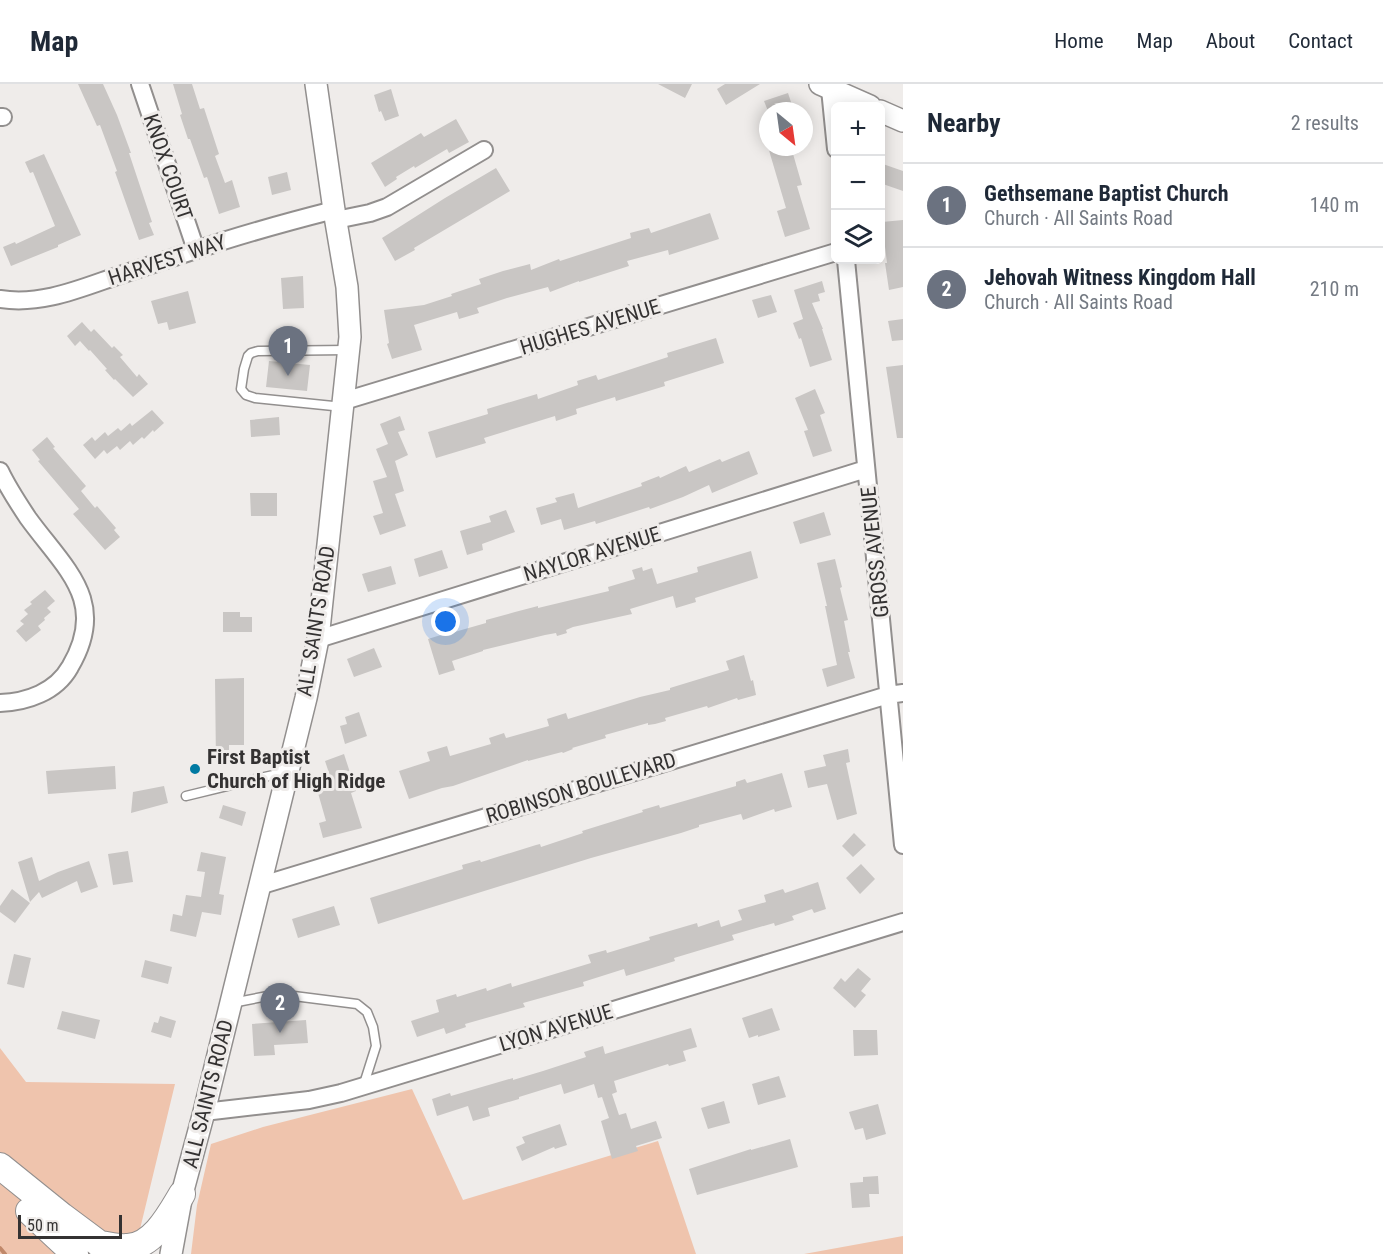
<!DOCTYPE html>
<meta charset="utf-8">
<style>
body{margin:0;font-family:"Roboto Condensed",sans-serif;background:#f6f6f7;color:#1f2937}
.controls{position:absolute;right:18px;top:18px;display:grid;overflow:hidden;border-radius:9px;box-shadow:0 3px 15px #0003}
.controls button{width:54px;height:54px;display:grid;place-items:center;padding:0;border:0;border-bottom:2px solid #e0e1e3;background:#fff;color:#1f2937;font:30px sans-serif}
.compass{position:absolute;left:759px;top:18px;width:54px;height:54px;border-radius:50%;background:#fff;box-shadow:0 3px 15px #0003;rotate:151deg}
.scale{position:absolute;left:18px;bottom:15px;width:104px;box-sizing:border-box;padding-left:6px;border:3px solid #343232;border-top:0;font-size:16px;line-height:21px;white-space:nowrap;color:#343232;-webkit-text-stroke:4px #efecea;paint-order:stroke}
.you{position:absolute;left:446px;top:538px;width:21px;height:21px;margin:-15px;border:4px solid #fff;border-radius:50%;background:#1a73e8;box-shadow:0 0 0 9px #1a73e833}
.badge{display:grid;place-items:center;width:39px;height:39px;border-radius:50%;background:#2563eb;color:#fff;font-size:20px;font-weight:700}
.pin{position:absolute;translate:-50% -50px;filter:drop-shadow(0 2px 3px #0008)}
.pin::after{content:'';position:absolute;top:32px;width:21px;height:18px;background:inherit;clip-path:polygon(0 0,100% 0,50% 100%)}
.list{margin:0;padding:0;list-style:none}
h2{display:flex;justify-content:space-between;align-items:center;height:78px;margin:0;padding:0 24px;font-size:26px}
h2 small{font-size:20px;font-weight:400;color:#747a83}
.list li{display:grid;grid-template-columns:39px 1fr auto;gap:18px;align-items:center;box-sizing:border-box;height:84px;padding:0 24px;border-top:2px solid #e0e1e3}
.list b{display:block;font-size:22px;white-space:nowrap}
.list p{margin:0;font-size:20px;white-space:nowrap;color:#747a83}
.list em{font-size:20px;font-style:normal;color:#747a83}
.icon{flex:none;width:33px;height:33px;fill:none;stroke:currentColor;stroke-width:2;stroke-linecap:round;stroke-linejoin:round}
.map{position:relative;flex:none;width:903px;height:1170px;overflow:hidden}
header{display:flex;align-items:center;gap:36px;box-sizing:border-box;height:84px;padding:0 30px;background:#fff;border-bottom:2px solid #e0e1e3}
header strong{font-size:28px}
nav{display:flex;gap:33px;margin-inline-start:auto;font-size:21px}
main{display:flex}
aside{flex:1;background:#fff}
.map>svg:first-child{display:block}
</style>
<header>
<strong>Map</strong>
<nav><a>Home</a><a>Map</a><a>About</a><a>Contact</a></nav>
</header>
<main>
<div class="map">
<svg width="903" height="1170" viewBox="0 0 903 1170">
<rect width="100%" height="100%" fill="#efecea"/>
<!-- green -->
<path fill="#efc4ad" d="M0 964 26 998 175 1000 134 1170H0Z
M412 1005 463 1116 658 1057 696 1170H191L197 1121 211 1060 263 1043Z
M903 1152V1170H804Z"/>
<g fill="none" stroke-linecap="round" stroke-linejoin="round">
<!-- stream -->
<path stroke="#c0886a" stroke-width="4" d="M0 1164 5 1170"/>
</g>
<!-- building -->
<path fill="#c9c6c4" d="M78 0H103L117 31 131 69H129L152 138 149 139 154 151 139 156 115 88 117 87 100 41 97 42Z
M173 0H192L200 25 204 24 219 70 215 72 225 99 232 96 240 123 219 130 207 93 204 94 190 55H188L180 31 182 30Z
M658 0H692L685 14Z
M725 0H760L726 21 717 5Z
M391 5 399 32 385 37 381 27 379 28 374 11Z
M788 9 794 27H768L764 17Z
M456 35 469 58 449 69 447 65 415 84 414 82 396 93 397 95 385 103 371 79 421 49 424 53Z
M768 63H791L802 101 797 102 810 145 785 153 777 127 786 124Z
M44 70 81 151 58 161V163L11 182 3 163 15 158 16 160 55 142 33 88 30 89 25 78Z
M880 79 903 87V107L880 99Z
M496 84 510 107 414 164 415 166 395 177 382 154 445 114Z
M287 88 291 106 272 111 268 93Z
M710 129 719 155 669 171 668 166 627 177 629 182 579 198V197L550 208 548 203 507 214 477 224 479 229 459 235 457 228 414 241 422 266 392 275 387 260 389 259 384 226 424 221 452 212 451 210 481 200 479 195 503 187 530 180 531 186 559 175 560 177 631 154 630 149 649 144 651 149Z
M903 136V203L889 206 885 179H887L882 138Z
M303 192 304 224 283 225 281 194Z
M822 197 825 208 818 210 820 217 812 219 823 245H822L832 276 810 283 801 254 799 255 793 239 803 235 794 206Z
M188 207 196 239 169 246 167 238 158 240 151 217Z
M771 211 777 228 758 234 752 216Z
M903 235V256L892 257 888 237Z
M82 238 91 248 94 245 112 264 114 262 123 271 120 273 137 293 139 290 148 300 133 313 115 295 114 296 105 286 107 285 90 266 89 267 80 257 75 262 67 252Z
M716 254 724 279 664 298 665 302 616 317 615 313 576 325 577 330 556 337 555 332 484 354 486 359 436 374 428 348 488 330 487 325 537 310 538 315 578 301 577 297 596 291 598 296 668 273 667 269Z
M269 277 310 281 307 307 266 303Z
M903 281V354H897L886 283Z
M815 305 825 329 820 331 832 367 813 373 804 347 808 346 795 314Z
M152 326 164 339 154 348 153 346 144 355 142 353 133 361 130 357 120 366 117 362 107 370 104 366 95 375 83 361 92 353 95 357 105 348 108 352 118 344 121 347 130 339 132 342Z
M400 332 405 346 398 348 408 371 395 377 404 407 395 410 406 442 380 451 373 432 383 429 373 397 387 393 376 365 388 360 380 340Z
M279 333 280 351 251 353 250 336Z
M47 353 55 363 53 364 86 402 81 407 95 424 97 422 116 444 114 446 120 453 105 466 73 430 79 425 38 377 40 376 32 366Z
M749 367 758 390 712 409 709 401 683 413 650 425 649 423 596 440 595 437 564 446 561 435 541 441 536 424 557 418 555 414 574 409 578 424 642 402 641 399 659 392 660 394 686 382 689 388 720 375 722 378Z
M250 409H277V432H251Z
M506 426 515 448 482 460 483 466 467 471 460 447 491 438 489 432Z
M824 428 831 451 800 460 793 438Z
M442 466 448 484 419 493 414 475Z
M751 467 758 494 695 514 696 518 676 524 673 512 630 525 632 530 573 543 566 546 567 549 557 552 556 549 545 551 483 566V567L452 577 455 586 439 591 428 555 444 550V551L486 539V536L515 528 538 522V524L609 507 608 503 635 495 632 486 642 483 643 487 652 484 657 500 698 488 697 483Z
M835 475 842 503 840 504 848 536 844 537 850 568H848L855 594 827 603 822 585 837 581 825 522H827L817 479Z
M391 482 396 500 368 508 362 490Z
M45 506 55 517 47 524 51 528 44 534 45 536 38 542 41 546 26 558 16 547 24 540 20 537 28 530 24 526 32 520 30 518Z
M223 528H240V533H252V548H223Z
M374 564 382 583 354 593 347 575Z
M744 571 751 597 753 596 756 611 738 616 737 614 708 624 707 622 665 634 666 637 655 640 648 641V639L605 651 606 654 572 664 573 665 563 669 562 668 528 677V676L453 702 442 704 409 715 399 687 430 677 427 668 447 662 450 672 491 660 489 654 504 649 506 654 549 642 547 635 566 629 568 635 640 613 670 606V604L729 586 726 577Z
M244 594V661H229V679H216L215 595Z
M359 628 367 652 345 660 340 642 347 640 345 633Z
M848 665 850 678 846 679 857 730 837 736 827 700 808 704 804 687 826 682 823 671Z
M344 670 356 707 351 709 362 744 323 754 319 739 326 737 316 702 332 698 325 677Z
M115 682 116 705 48 710 46 687Z
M782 689 792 723 775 728 774 725 743 736 741 730 699 741V743L681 749 591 774 378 840 370 814 463 785 462 781 480 776 481 778 536 761 540 760 541 763 583 749 582 747 643 728 642 726 659 721 660 724 736 702V698L745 695 747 699Z
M164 702 168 719 131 729 133 708Z
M223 721 246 728 242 742 219 734Z
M854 749 866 761 853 773 842 762Z
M128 767 133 798 113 801 108 770Z
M201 768 226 773 219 810 224 811 221 831 202 828 196 853 170 847 173 830 182 832 186 811 201 813 205 788 197 787Z
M32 773 39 797 58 788 89 777 98 803 81 809 77 797 42 814 39 808 30 818 18 778Z
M861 780 875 795 860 810 846 794Z
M818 798 826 825 814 829 812 825 792 832 794 836 775 842 774 839 732 851 734 856 674 874 675 877 626 892 624 885 583 898 584 902 523 919 525 923 465 940 466 943 446 950 444 944 417 953 411 937 439 928 436 916 456 910 457 913 486 904 487 907 511 899 512 903 591 879 588 871 606 866 607 869 650 856 649 853 697 839 698 843 719 836 721 843 742 836 738 826 766 818 764 811 783 805 785 809Z
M12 805 30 819 15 839 0 828V822Z
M334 822 340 841 298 854 292 835Z
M14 870 31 874 24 904 7 900Z
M145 876 172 883 168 900 141 893Z
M858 884 871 895 861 907 866 911 855 924 833 904 841 894 845 898Z
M772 924 780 946 758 953V951L749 954 742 934Z
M62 927 100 936 95 955 57 945Z
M160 932 176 937 171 954 151 948 154 938 158 939Z
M306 936 308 959 274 961 275 971 254 972 252 940Z
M691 944 697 963 683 967 686 977 669 982 668 980 614 997 617 1008 612 1010 619 1031 626 1029 631 1045 656 1037 662 1054 636 1062 638 1067 612 1075 601 1037 609 1034 602 1013 598 1014 594 1000 564 1010 561 1000 519 1013V1015L488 1024 490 1032 473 1037 468 1022 437 1032 432 1015 450 1009 451 1012 513 994V996L543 987 586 973 584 968 603 962 605 970Z
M853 946H877L878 971 854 972Z
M779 992 786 1013 758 1021 752 1000Z
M724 1017 730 1039 708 1045 701 1024Z
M878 1020 886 1050 866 1056 863 1044 855 1046 849 1028Z
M560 1040 567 1061 555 1065 554 1063 522 1077 516 1063 525 1059 522 1053Z
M790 1055 798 1083 697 1111 689 1085 751 1065V1066Z
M878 1092 879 1110H869L870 1123 852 1124 850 1099 863 1098V1093Z"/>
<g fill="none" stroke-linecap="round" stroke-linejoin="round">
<!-- service casing -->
<g stroke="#928f8e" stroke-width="11">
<path id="service" d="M343 323 255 314 246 311 241 305 244 285 248 272 251 269 258 267 348 266
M186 712 260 694 287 688
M232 919 278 910 357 920 367 928 373 943 376 962 363 1003"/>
</g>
<!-- minor casing -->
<g stroke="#928f8e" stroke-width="20">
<path id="minor" d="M140 0 196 166
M830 5 836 65
M0 33H3
M336 136 370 129 387 123 484 66
M846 176 903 761
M0 215C39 221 74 207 111 194 138 185 166 176 193 167 239 151 287 138 334 126
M344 317 836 168
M0 387C8 404 18 419 28 434 65 485 109 517 70 583 56 608 27 618 0 619
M318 555 866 385
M259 802 888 611 903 609
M204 1028 309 1016 341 1009 903 838"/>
</g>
<!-- tertiary casing -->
<g stroke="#928f8e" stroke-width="24">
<path id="tertiary" d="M820 0 870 22
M880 27 903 37
M171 1170 182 1110 204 1028 306 614 318 555 350 253 347 203 334 126 316 0"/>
</g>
<!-- primary casing -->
<g stroke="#928f8e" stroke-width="28">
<path id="primary" d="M0 1082 62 1132 113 1170
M29 1127 75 1170
M99 1160C108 1161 118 1164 127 1163 153 1163 170 1130 182 1110"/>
</g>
<!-- service -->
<use href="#service" stroke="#fff" stroke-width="8"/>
<!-- minor -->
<use href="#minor" stroke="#fff" stroke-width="16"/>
<!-- tertiary -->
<use href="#tertiary" stroke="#fff" stroke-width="21"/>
<!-- primary -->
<use href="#primary" stroke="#fff" stroke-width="26"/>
</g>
<!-- markers -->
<circle fill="#007aa2" stroke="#efecea" stroke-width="2" cx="195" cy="685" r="6"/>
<g text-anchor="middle" stroke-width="6" stroke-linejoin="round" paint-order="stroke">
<!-- street labels -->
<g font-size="21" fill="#343232" stroke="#efecea">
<text transform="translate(168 83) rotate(71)" y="7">KNOX COURT</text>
<text transform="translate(167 176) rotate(-18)" y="7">HARVEST WAY</text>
<text transform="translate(590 243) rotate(-17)" y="7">HUGHES AVENUE</text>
<text transform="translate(875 468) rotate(-96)" y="7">GROSS AVENUE</text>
<text transform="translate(592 470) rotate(-17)" y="7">NAYLOR AVENUE</text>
<text transform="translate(316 537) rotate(-81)" y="7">ALL SAINTS ROAD</text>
<text transform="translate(581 704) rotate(-17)" y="7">ROBINSON BOULEVARD</text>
<text transform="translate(556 944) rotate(-17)" y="7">LYON AVENUE</text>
<text transform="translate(208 1010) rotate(-76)" y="7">ALL SAINTS ROAD</text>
</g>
<!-- poi labels -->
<g font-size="21" font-weight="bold" fill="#343232" stroke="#efecea" text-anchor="start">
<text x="207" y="680">First Baptist<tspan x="207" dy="24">Church of High Ridge</tspan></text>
</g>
</g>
</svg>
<div class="controls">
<button>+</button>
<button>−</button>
<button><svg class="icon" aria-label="layers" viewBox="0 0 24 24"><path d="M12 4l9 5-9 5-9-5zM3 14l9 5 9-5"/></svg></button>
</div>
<svg class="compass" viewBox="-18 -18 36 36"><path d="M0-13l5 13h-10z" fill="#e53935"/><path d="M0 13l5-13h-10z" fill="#747a83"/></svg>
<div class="scale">50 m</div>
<div class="you"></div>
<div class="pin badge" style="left:288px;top:292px;background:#6b7280">1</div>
<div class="pin badge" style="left:280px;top:949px;background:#6b7280">2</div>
</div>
<aside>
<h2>Nearby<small>2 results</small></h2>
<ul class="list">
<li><span class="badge" style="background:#6b7280">1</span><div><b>Gethsemane Baptist Church</b><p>Church · All Saints Road</p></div><em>140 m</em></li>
<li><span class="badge" style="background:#6b7280">2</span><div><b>Jehovah Witness Kingdom Hall</b><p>Church · All Saints Road</p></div><em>210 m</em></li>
</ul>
</aside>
</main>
